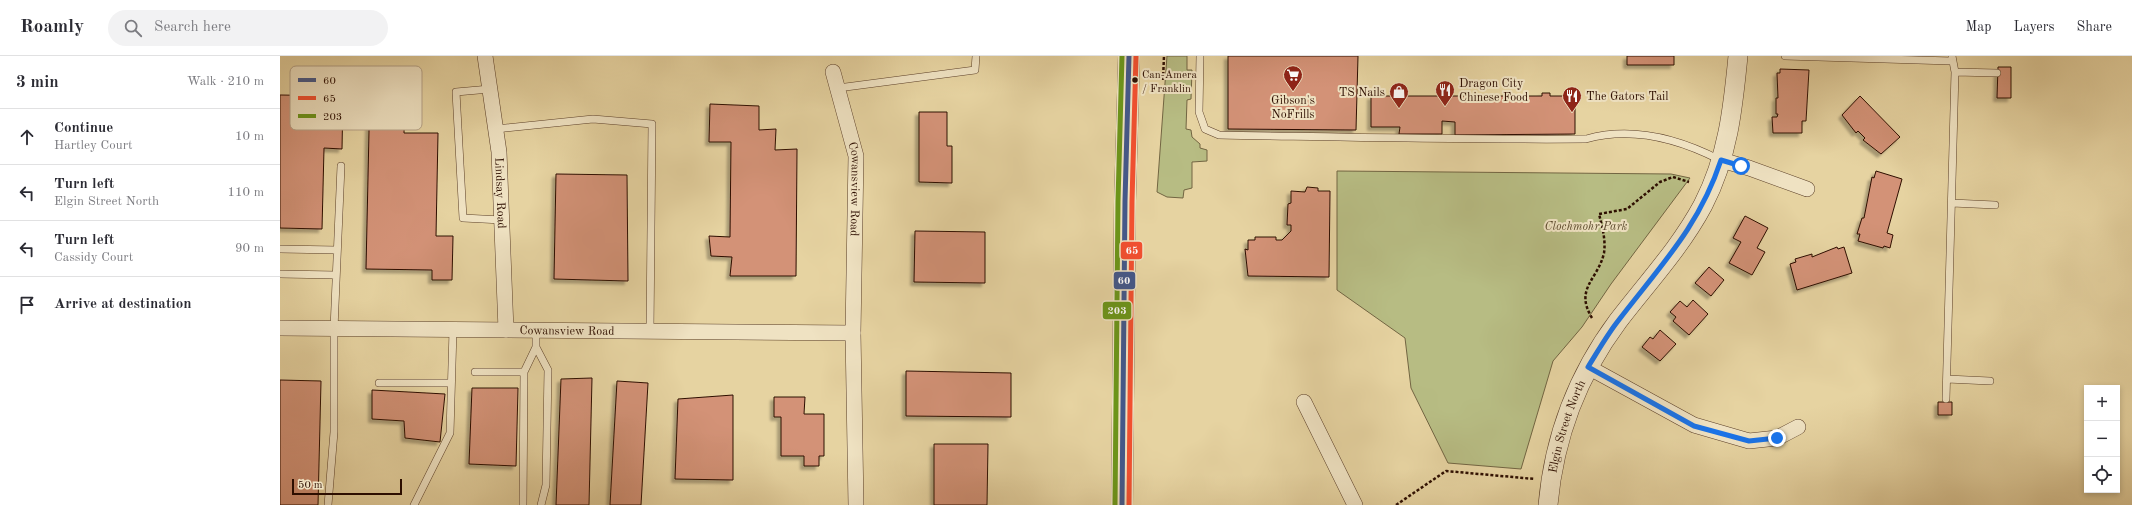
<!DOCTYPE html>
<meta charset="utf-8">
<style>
body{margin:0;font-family:"Old Standard TT",serif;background:#f2f2f3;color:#2b2b33}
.controls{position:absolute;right:12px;bottom:12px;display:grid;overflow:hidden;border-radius:0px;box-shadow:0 2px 6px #0003}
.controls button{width:36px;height:36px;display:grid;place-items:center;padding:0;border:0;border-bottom:1px solid #e1e1e2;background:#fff;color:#2b2b33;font:20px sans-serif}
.scale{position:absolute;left:12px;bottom:10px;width:110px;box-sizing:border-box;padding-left:4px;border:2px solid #2d0e00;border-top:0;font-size:11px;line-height:14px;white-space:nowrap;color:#2d0e00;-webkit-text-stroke:3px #efe2c2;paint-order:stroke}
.stop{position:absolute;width:12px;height:12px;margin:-9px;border:3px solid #1a73e8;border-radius:50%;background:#fff}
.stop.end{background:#1a73e8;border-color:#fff;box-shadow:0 1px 4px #0008}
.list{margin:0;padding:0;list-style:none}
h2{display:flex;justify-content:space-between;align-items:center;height:52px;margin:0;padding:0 16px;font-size:17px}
h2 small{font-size:13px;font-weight:400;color:#7c7c81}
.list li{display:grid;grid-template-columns:26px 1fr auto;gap:12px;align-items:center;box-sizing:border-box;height:56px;padding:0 16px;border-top:1px solid #e1e1e2}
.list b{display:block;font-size:15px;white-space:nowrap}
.list p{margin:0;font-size:13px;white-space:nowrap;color:#7c7c81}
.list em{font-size:13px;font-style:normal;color:#7c7c81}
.icon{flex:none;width:22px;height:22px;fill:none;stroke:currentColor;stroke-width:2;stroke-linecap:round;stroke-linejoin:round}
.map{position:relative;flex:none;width:1852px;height:449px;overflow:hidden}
header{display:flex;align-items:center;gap:24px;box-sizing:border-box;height:56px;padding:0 20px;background:#fff;border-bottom:1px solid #e1e1e2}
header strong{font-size:19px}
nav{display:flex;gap:22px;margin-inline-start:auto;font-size:14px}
.search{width:280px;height:36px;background:#f2f2f3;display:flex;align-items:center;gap:10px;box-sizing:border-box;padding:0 14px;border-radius:22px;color:#7c7c81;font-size:15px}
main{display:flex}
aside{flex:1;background:#fff}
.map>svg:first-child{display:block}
</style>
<header>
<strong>Roamly</strong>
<div class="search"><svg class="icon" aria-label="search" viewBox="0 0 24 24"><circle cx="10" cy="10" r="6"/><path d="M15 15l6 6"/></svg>Search here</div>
<nav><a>Map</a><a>Layers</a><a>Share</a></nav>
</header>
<main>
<aside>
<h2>3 min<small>Walk · 210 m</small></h2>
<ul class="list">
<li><svg class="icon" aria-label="ahead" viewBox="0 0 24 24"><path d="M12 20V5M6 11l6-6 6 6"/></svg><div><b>Continue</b><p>Hartley Court</p></div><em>10 m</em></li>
<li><svg class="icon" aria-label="left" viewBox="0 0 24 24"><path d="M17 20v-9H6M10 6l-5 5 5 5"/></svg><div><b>Turn left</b><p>Elgin Street North</p></div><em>110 m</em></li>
<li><svg class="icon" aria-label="left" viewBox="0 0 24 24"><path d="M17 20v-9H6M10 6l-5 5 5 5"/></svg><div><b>Turn left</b><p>Cassidy Court</p></div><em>90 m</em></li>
<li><svg class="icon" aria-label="arrive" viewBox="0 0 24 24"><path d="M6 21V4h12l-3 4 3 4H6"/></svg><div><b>Arrive at destination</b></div></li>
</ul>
</aside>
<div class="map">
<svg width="1852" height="449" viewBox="0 0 1852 449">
<defs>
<filter id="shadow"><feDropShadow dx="-3.5" dy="3.5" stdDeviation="1" flood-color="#0004"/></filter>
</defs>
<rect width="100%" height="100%" fill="#e6d3a1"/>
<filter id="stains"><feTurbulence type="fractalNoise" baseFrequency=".005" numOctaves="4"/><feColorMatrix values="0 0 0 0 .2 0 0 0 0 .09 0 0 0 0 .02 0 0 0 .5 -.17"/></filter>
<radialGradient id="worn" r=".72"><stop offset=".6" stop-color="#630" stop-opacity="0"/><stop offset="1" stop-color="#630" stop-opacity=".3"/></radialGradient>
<!-- green -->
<path fill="#b7bc83" stroke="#726542" d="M887 0H907V14H912L911 43 907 44 906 73 911 74 912 81 920 88V92L927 94V105L912 106V132L904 134 903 142 887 141 877 136Z
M1057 115 1391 118 1410 122 1331 228 1302 271 1273 305 1241 413 1168 407 1131 332 1125 282 1057 234Z"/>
<!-- building -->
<path fill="#d39277" stroke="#2d0e00" filter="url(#shadow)" d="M948 0H1078L1076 74 948 73Z
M1347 0H1394V9H1347Z
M1718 11H1731V42H1717Z
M1500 13 1529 14 1526 65H1522V77H1493L1492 61H1497L1498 58H1496V42H1498L1497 17H1500Z
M90 30H125L124 77H158L156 180H173L172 224H152V214L86 213Z
M1262 37H1270V40H1295V78L1175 79V66L1162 65V78H1119L1120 71H1091V40H1262Z
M0 39 63 40 62 93 44 92 42 173 0 172Z
M1580 40 1620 81 1601 98 1583 84 1585 82 1578 75 1576 77 1562 59Z
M430 48 479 50V74L496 73 495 94 517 93 516 220H450L452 201 431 200 429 180 450 181 451 86H429Z
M639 56H667V90H672V127L639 126Z
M1596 115 1622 123 1607 177 1613 179 1610 192 1604 190 1603 192 1578 185 1580 178H1577L1582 162H1584L1592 121 1594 122Z
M276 118 347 119 348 225 274 223Z
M1027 131 1038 132V135H1050L1049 221 968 220 965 193 968 194V184H975V181H996V184H1002L1011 175V169H1007L1008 148 1011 147V135L1025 136Z
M1465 160 1488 172 1477 192 1485 196 1472 219 1449 207 1461 186 1453 182Z
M635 175 705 176V227L634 226Z
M1557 191 1558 193 1564 191 1572 217 1517 234 1510 208 1516 206 1515 203 1532 198V201Z
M1429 211 1444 224 1431 240 1415 227Z
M1413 244 1428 258 1409 279 1393 265 1396 261 1390 256 1400 245 1407 251Z
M1380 274 1396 288 1380 305 1362 291 1370 281 1373 283Z
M626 315 731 317V361L626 360Z
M312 322 309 449H276L281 323Z
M0 324 41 325 38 449H0Z
M337 325 368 327 361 449H330Z
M192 332H238L236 410 189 408Z
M92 334 165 338 160 386 125 382 124 365 92 363Z
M453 339V424L395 423 398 343Z
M494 341H525L524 358H544V400H539V410H524V400H501V361H494Z
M1658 346H1672V359H1658Z
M654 388H708L707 449H654Z"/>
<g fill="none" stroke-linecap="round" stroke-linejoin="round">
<!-- service casing -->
<g stroke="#5b3f28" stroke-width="8">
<path id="service" d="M920 0 919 56 925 73 939 79C1062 81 1184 84 1306 83 1352 70 1399 83 1440 104
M1505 0 1671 5
M1675 16 1717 17
M558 32 695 14 696 0
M210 33 176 36 183 162 222 164
M216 73 313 63 372 68 370 275
M1672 147 1715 149
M0 193 57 194
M0 218 56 219
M256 275V291L268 314 266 429 261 449
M195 316H244L256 291
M1667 323 1710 325
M99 327H171
M1666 343 1675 16 1672 0
M48 449 54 376V273L61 110
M134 449 170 377 173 274
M243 449 244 316"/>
</g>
<!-- minor casing -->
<g stroke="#5b3f28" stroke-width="16">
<g id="minor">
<path id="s1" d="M205 0 219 96 226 274"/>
<path id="s2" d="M553 16 576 100 573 277 576 449"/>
<path d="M1441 104 1469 112 1527 133"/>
<path id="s3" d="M0 272 573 277"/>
<path d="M1308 311 1414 369 1469 385 1497 382 1518 371"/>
<path d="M1024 346 1075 449"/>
</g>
</g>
<!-- tertiary casing -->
<g stroke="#5b3f28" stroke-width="20">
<g id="tertiary">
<path id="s4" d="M1268 449C1274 382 1297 320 1338 265 1367 227 1400 192 1423 149 1448 101 1453 52 1458 0"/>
</g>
</g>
<!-- secondary casing -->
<g stroke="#2d0e00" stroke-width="22">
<path id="secondary" d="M842 449 845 145 849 0"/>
</g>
<!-- path -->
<path stroke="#2d0e00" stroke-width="2.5" stroke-dasharray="3 2" stroke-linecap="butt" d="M883 24 884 0
M1312 262C1294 232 1318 224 1324 197 1326 184 1322 170 1319 158L1347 153 1380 126 1393 121 1409 126
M1116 449 1166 415 1255 423"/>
<!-- service -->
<use href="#service" stroke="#efe2c2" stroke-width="7"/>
<!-- minor -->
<use href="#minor" stroke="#efe2c2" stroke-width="15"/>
<!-- tertiary -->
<use href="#tertiary" stroke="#efe2c2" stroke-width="19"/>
<!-- secondary -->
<use href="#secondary" stroke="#efe2c2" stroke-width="21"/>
<!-- bus-1 casing -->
<g stroke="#efe2c2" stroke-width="8">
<path id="bus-1" d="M842 449 845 145 849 0"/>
</g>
<!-- bus-2 casing -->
<g stroke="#efe2c2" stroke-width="8">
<path id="bus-2" d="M849 449 852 145 856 0"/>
</g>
<!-- bus-3 casing -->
<g stroke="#efe2c2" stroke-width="8">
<path id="bus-3" d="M835 449 838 145 842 0"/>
</g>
<!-- bus-1 -->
<use href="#bus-1" stroke="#44588a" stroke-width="5"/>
<!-- bus-2 -->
<use href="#bus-2" stroke="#f25030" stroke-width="5"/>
<!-- bus-3 -->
<use href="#bus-3" stroke="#6c951a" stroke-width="5"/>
</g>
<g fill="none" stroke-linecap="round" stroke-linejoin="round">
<!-- route -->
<path stroke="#1a73e8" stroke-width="5" d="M1461 110 1441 104C1419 171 1380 210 1338 265 1327 279 1318 295 1308 311L1414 370 1469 385 1497 382"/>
</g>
<!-- icons -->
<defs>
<g id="supermarket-pin" transform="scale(1)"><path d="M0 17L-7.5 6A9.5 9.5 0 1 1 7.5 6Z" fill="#8f2418" stroke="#efe2c2"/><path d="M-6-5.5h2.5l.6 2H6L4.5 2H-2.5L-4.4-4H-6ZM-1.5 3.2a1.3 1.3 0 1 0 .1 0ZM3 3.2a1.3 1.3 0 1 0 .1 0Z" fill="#fff"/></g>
<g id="restaurant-pin" transform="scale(1)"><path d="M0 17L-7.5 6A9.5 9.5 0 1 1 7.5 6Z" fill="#8f2418" stroke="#efe2c2"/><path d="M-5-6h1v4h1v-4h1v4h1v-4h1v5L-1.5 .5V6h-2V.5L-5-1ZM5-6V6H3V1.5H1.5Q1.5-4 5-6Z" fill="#fff"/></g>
<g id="shop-pin" transform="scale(1)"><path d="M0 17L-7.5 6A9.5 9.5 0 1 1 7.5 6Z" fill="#8f2418" stroke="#efe2c2"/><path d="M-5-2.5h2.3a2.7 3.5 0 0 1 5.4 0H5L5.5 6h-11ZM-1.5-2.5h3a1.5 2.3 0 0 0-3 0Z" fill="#fff"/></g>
</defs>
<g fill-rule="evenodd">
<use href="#supermarket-pin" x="1013" y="19"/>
<use href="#restaurant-pin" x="1165" y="34"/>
<use href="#shop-pin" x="1119" y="36"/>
<use href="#restaurant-pin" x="1292" y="40"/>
</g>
<!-- markers -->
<circle fill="#2d0e00" stroke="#efe2c2" stroke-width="1.5" cx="855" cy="24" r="3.5"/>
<g text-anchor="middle" stroke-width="4" stroke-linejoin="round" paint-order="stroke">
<!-- bus labels -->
<g font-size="11" fill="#2d0e00" stroke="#efe2c2" text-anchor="start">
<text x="862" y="22">Can-Amera<tspan x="862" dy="14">/ Franklin</tspan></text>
</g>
<!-- poi labels -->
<g font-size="12" fill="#2d0e00" stroke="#efe2c2" text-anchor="start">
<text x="1179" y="31">Dragon City<tspan x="1179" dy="14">Chinese Food</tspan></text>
<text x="1105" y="40" text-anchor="end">TS Nails</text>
<text x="1306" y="44">The Gators Tail</text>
<text x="1013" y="48" text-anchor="middle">Gibson's<tspan x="1013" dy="14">NoFrills</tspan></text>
</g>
<!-- street labels -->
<g font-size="12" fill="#2d0e00" stroke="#efe2c2">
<text dy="4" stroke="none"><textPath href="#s2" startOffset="120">Cowansview Road</textPath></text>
<text dy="4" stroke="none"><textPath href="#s1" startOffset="138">Lindsay Road</textPath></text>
<text dy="4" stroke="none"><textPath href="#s3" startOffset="287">Cowansview Road</textPath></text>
<text dy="4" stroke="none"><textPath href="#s4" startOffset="81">Elgin Street North</textPath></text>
</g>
<!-- park labels -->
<g font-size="12" font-style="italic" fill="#5d4b2e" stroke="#efe2c2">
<text x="1306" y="174">Clochmohr Park</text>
</g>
</g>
<!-- legend -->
<rect x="10" y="10" width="132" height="64" rx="6" fill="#efe2c2" stroke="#b5a288" stroke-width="1"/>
<rect x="18" y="22" width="18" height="4" fill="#44588a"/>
<rect x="18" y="40" width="18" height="4" fill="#f25030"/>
<rect x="18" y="58" width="18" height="4" fill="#6c951a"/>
<g font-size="11" fill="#2d0e00">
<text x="43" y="28">60</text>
<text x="43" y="46">65</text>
<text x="43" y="64">203</text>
</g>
<g stroke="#efe2c2" stroke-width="1.5">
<rect x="840" y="185" width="23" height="19" rx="4" fill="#f25030"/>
<rect x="833" y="215" width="23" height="19" rx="4" fill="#44588a"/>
<rect x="822" y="245" width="30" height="19" rx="4" fill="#6c951a"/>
</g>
<g font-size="11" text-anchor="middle" font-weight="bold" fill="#fff">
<text x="852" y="198">65</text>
<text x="844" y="228">60</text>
<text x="837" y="258">203</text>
</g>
<rect width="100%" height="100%" filter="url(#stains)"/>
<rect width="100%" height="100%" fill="url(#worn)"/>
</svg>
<div class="controls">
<button>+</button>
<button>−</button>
<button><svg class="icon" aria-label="locate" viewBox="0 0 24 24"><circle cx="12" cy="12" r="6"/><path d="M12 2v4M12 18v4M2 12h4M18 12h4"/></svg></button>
</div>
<div class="scale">50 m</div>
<div class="stop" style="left:1461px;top:110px"></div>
<div class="stop end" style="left:1497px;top:382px"></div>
</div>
</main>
